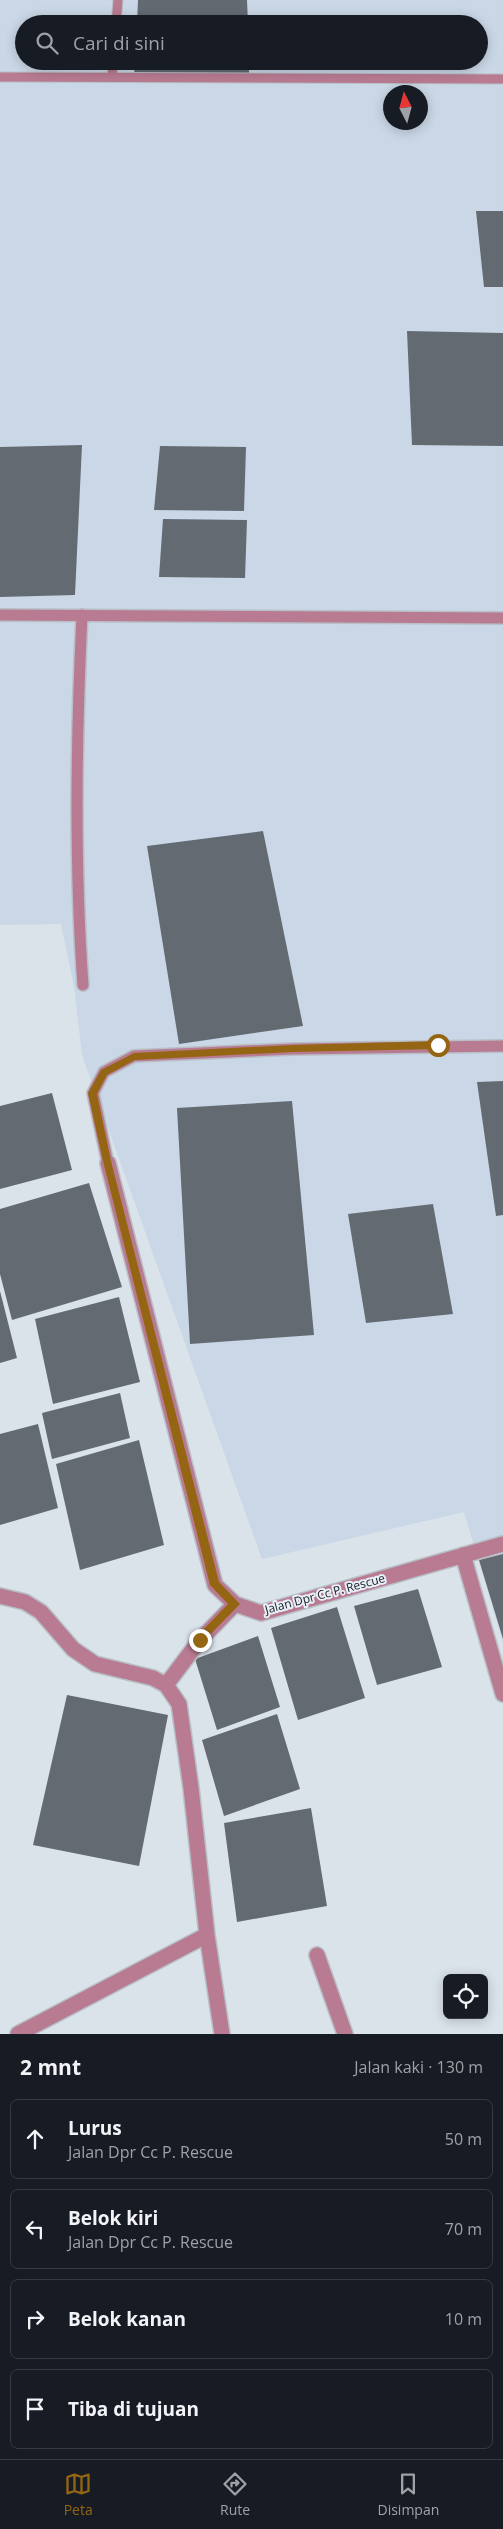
<!DOCTYPE html>
<html lang="id">
<meta charset="utf-8">
<style>
body{margin:0;font-family:"Open Sans",sans-serif;background:#242831;color:#f1f3f6}
.controls{position:absolute;right:15px;bottom:15px;display:grid;overflow:hidden;border-radius:8px;box-shadow:0 2px 12px #0003}
.controls button{width:45px;height:45px;display:grid;place-items:center;padding:0;border:0;border-bottom:1px solid #363941;background:#171b24;color:#f1f3f6;font:25px sans-serif}
.compass{position:absolute;left:383px;top:85px;width:45px;height:45px;border-radius:50%;background:#171b24;box-shadow:0 2px 12px #0003;rotate:354deg}
.stop{position:absolute;width:15px;height:15px;margin:-11px;border:4px solid #946613;border-radius:50%;background:#fff}
.stop.end{background:#946613;border-color:#fff;box-shadow:0 1px 5px #0008}
.list{margin:0;padding:0;list-style:none}
h2{display:flex;justify-content:space-between;align-items:center;height:65px;margin:0;padding:0 20px;font-size:21px}
h2 small{font-size:16px;font-weight:400;color:#9ea1a6}
.list li{display:grid;grid-template-columns:32px 1fr auto;gap:15px;align-items:center;box-sizing:border-box;height:80px;margin:0 10px 10px;padding:0 10px;border:1px solid #363941;border-radius:8px}
.list b{display:block;font-size:19px;white-space:nowrap}
.list p{margin:0;font-size:16px;white-space:nowrap;color:#9ea1a6}
.list em{font-size:16px;font-style:normal;color:#9ea1a6}
.icon{flex:none;width:28px;height:28px;fill:none;stroke:currentColor;stroke-width:2;stroke-linecap:round;stroke-linejoin:round}
.map{position:relative;flex:none;width:503px;height:2034px;overflow:hidden}
.search{position:absolute;background:#171b24;box-shadow:0 2px 12px #0003;left:15px;right:15px;top:15px;height:55px;display:flex;align-items:center;gap:12px;box-sizing:border-box;padding:0 18px;border-radius:28px;color:#9ea1a6;font-size:19px}
.sheet{height:425px;background:#171b24}
nav{display:flex;justify-content:space-around;align-items:center;box-sizing:border-box;height:70px;border-top:1px solid #363941;background:#171b24;font-size:14px;color:#9ea1a6}
nav a{display:grid;justify-items:center;gap:2px}
nav .on{color:#946613}
.map>svg:first-child{display:block}
</style>
<div class="map">
<svg width="503" height="2034" viewBox="0 0 503 2034">
<rect width="100%" height="100%" fill="#dae2ea"/>
<!-- built -->
<path fill="#cad7e6" fill-rule="evenodd" d="M0 0H503V1642L464 1512 262 1559 82 1055 74 987 61 924 0 925ZM24 24H479V61H24ZM390 92H420V122H390Z"/>
<!-- building -->
<path fill="#636a72" d="M138 0H247L248 24H137Z
M135 61H249V74L134 75Z
M476 211H503V287H484Z
M407 331 503 333V446L412 445Z
M82 445 75 595 0 597V447Z
M160 446 246 447 244 511 154 510Z
M163 519 247 520 245 578 159 577Z
M263 831 303 1026 179 1044 147 846Z
M503 1081V1215L496 1216 477 1082Z
M52 1093 72 1170 0 1189V1106Z
M292 1101 314 1335 190 1344 177 1108Z
M89 1183 122 1287 12 1320 0 1274V1209Z
M433 1204 453 1314 366 1323 348 1214Z
M0 1291 17 1358 0 1363Z
M119 1297 140 1382 53 1404 35 1319Z
M120 1393 130 1438 52 1459 42 1413Z
M38 1424 58 1508 0 1525V1434Z
M139 1440 164 1545 80 1570 56 1464Z
M503 1554V1639L479 1560Z
M418 1589 442 1667 377 1685 354 1606Z
M337 1607 365 1698 298 1720 271 1628Z
M258 1636 280 1707 217 1730 195 1659Z
M67 1695 168 1715 139 1866 33 1845Z
M277 1714 300 1789 224 1816 202 1740Z
M311 1808 327 1906 237 1922 224 1823Z"/>
<g fill="none" stroke-linecap="round" stroke-linejoin="round">
<!-- service-far1 casing -->
<g stroke="#b8bfc6" stroke-width="11">
<path id="service-far1" d="M116 24 118 0
M112 77 113 61"/>
</g>
<!-- service casing -->
<g stroke="#b8bfc6" stroke-width="14">
<path id="service" d="M82 615C76 739 74 862 83 985"/>
</g>
<!-- minor-far2 casing -->
<g stroke="#b8bfc6" stroke-width="11">
<path id="minor-far2" d="M0 77 503 79"/>
</g>
<!-- minor-far1 casing -->
<g stroke="#b8bfc6" stroke-width="14">
<path id="minor-far1" d="M0 615 503 618
M108 1164 93 1093 104 1072 134 1056 293 1049 503 1046"/>
</g>
<!-- minor casing -->
<g stroke="#b8bfc6" stroke-width="18">
<path id="minor" d="M108 1163 215 1585 235 1604 261 1613 503 1544
M463 1555 503 1694
M0 1596 25 1602 41 1612 73 1649 95 1664 153 1678 166 1685 179 1704 191 1788 207 1935 222 2034
M166 1685 200 1640 235 1604
M317 1955 345 2034
M18 2034 207 1935"/>
</g>
<!-- service-far1 -->
<use href="#service-far1" stroke="#b87b91" stroke-width="9"/>
<!-- service -->
<use href="#service" stroke="#b87b91" stroke-width="11"/>
<!-- minor-far2 -->
<use href="#minor-far2" stroke="#b87b91" stroke-width="9"/>
<!-- minor-far1 -->
<use href="#minor-far1" stroke="#b87b91" stroke-width="11"/>
<!-- minor -->
<use href="#minor" stroke="#b87b91" stroke-width="15"/>
</g>
<!-- route -->
<path fill="#946613" d="M438 1041 442 1045 438 1049 293 1052 135 1060 107 1075 97 1094 111 1161 219 1582 240 1604 200 1645 197 1643V1636L228 1604 210 1585 103 1161 88 1093 101 1070 134 1053 293 1045Z"/>
<g text-anchor="middle" stroke-width="4" stroke-linejoin="round" paint-order="stroke">
<!-- street labels -->
<g font-size="12" fill="#1c1e22" stroke="#e7eff8">
<text transform="translate(325 1594) rotate(-15)" y="4">Jalan Dpr Cc P. Rescue</text>
</g>
</g>
</svg>
<div class="controls">
<button><svg class="icon" aria-label="locate" viewBox="0 0 24 24"><circle cx="12" cy="12" r="6"/><path d="M12 2v4M12 18v4M2 12h4M18 12h4"/></svg></button>
</div>
<svg class="compass" viewBox="-18 -18 36 36"><path d="M0-13l5 13h-10z" fill="#e53935"/><path d="M0 13l5-13h-10z" fill="#9ea1a6"/></svg>
<div class="stop" style="left:438px;top:1045px"></div>
<div class="stop end" style="left:200px;top:1640px"></div>
<div class="search"><svg class="icon" aria-label="search" viewBox="0 0 24 24"><circle cx="10" cy="10" r="6"/><path d="M15 15l6 6"/></svg>Cari di sini</div>
</div>
<section class="sheet">
<h2>2 mnt<small>Jalan kaki · 130 m</small></h2>
<ul class="list">
<li><svg class="icon" aria-label="ahead" viewBox="0 0 24 24"><path d="M12 20V5M6 11l6-6 6 6"/></svg><div><b>Lurus</b><p>Jalan Dpr Cc P. Rescue</p></div><em>50 m</em></li>
<li><svg class="icon" aria-label="left" viewBox="0 0 24 24"><path d="M17 20v-9H6M10 6l-5 5 5 5"/></svg><div><b>Belok kiri</b><p>Jalan Dpr Cc P. Rescue</p></div><em>70 m</em></li>
<li><svg class="icon" aria-label="right" viewBox="0 0 24 24"><path d="M7 20v-9h11M14 6l5 5-5 5"/></svg><div><b>Belok kanan</b></div><em>10 m</em></li>
<li><svg class="icon" aria-label="arrive" viewBox="0 0 24 24"><path d="M6 21V4h12l-3 4 3 4H6"/></svg><div><b>Tiba di tujuan</b></div></li>
</ul>
</section>
<nav>
<a class="on"><svg class="icon" aria-label="map" viewBox="0 0 24 24"><path d="M3 6l6-2 6 2 6-2v14l-6 2-6-2-6 2zM9 4v14M15 6v14"/></svg>Peta</a>
<a><svg class="icon" aria-label="directions" viewBox="0 0 24 24"><path d="M12 3l9 9-9 9-9-9zM9 14v-3h6M13 9l2 2-2 2"/></svg>Rute</a>
<a><svg class="icon" aria-label="saved" viewBox="0 0 24 24"><path d="M7 4h10v16l-5-4-5 4z"/></svg>Disimpan</a>
</nav>
